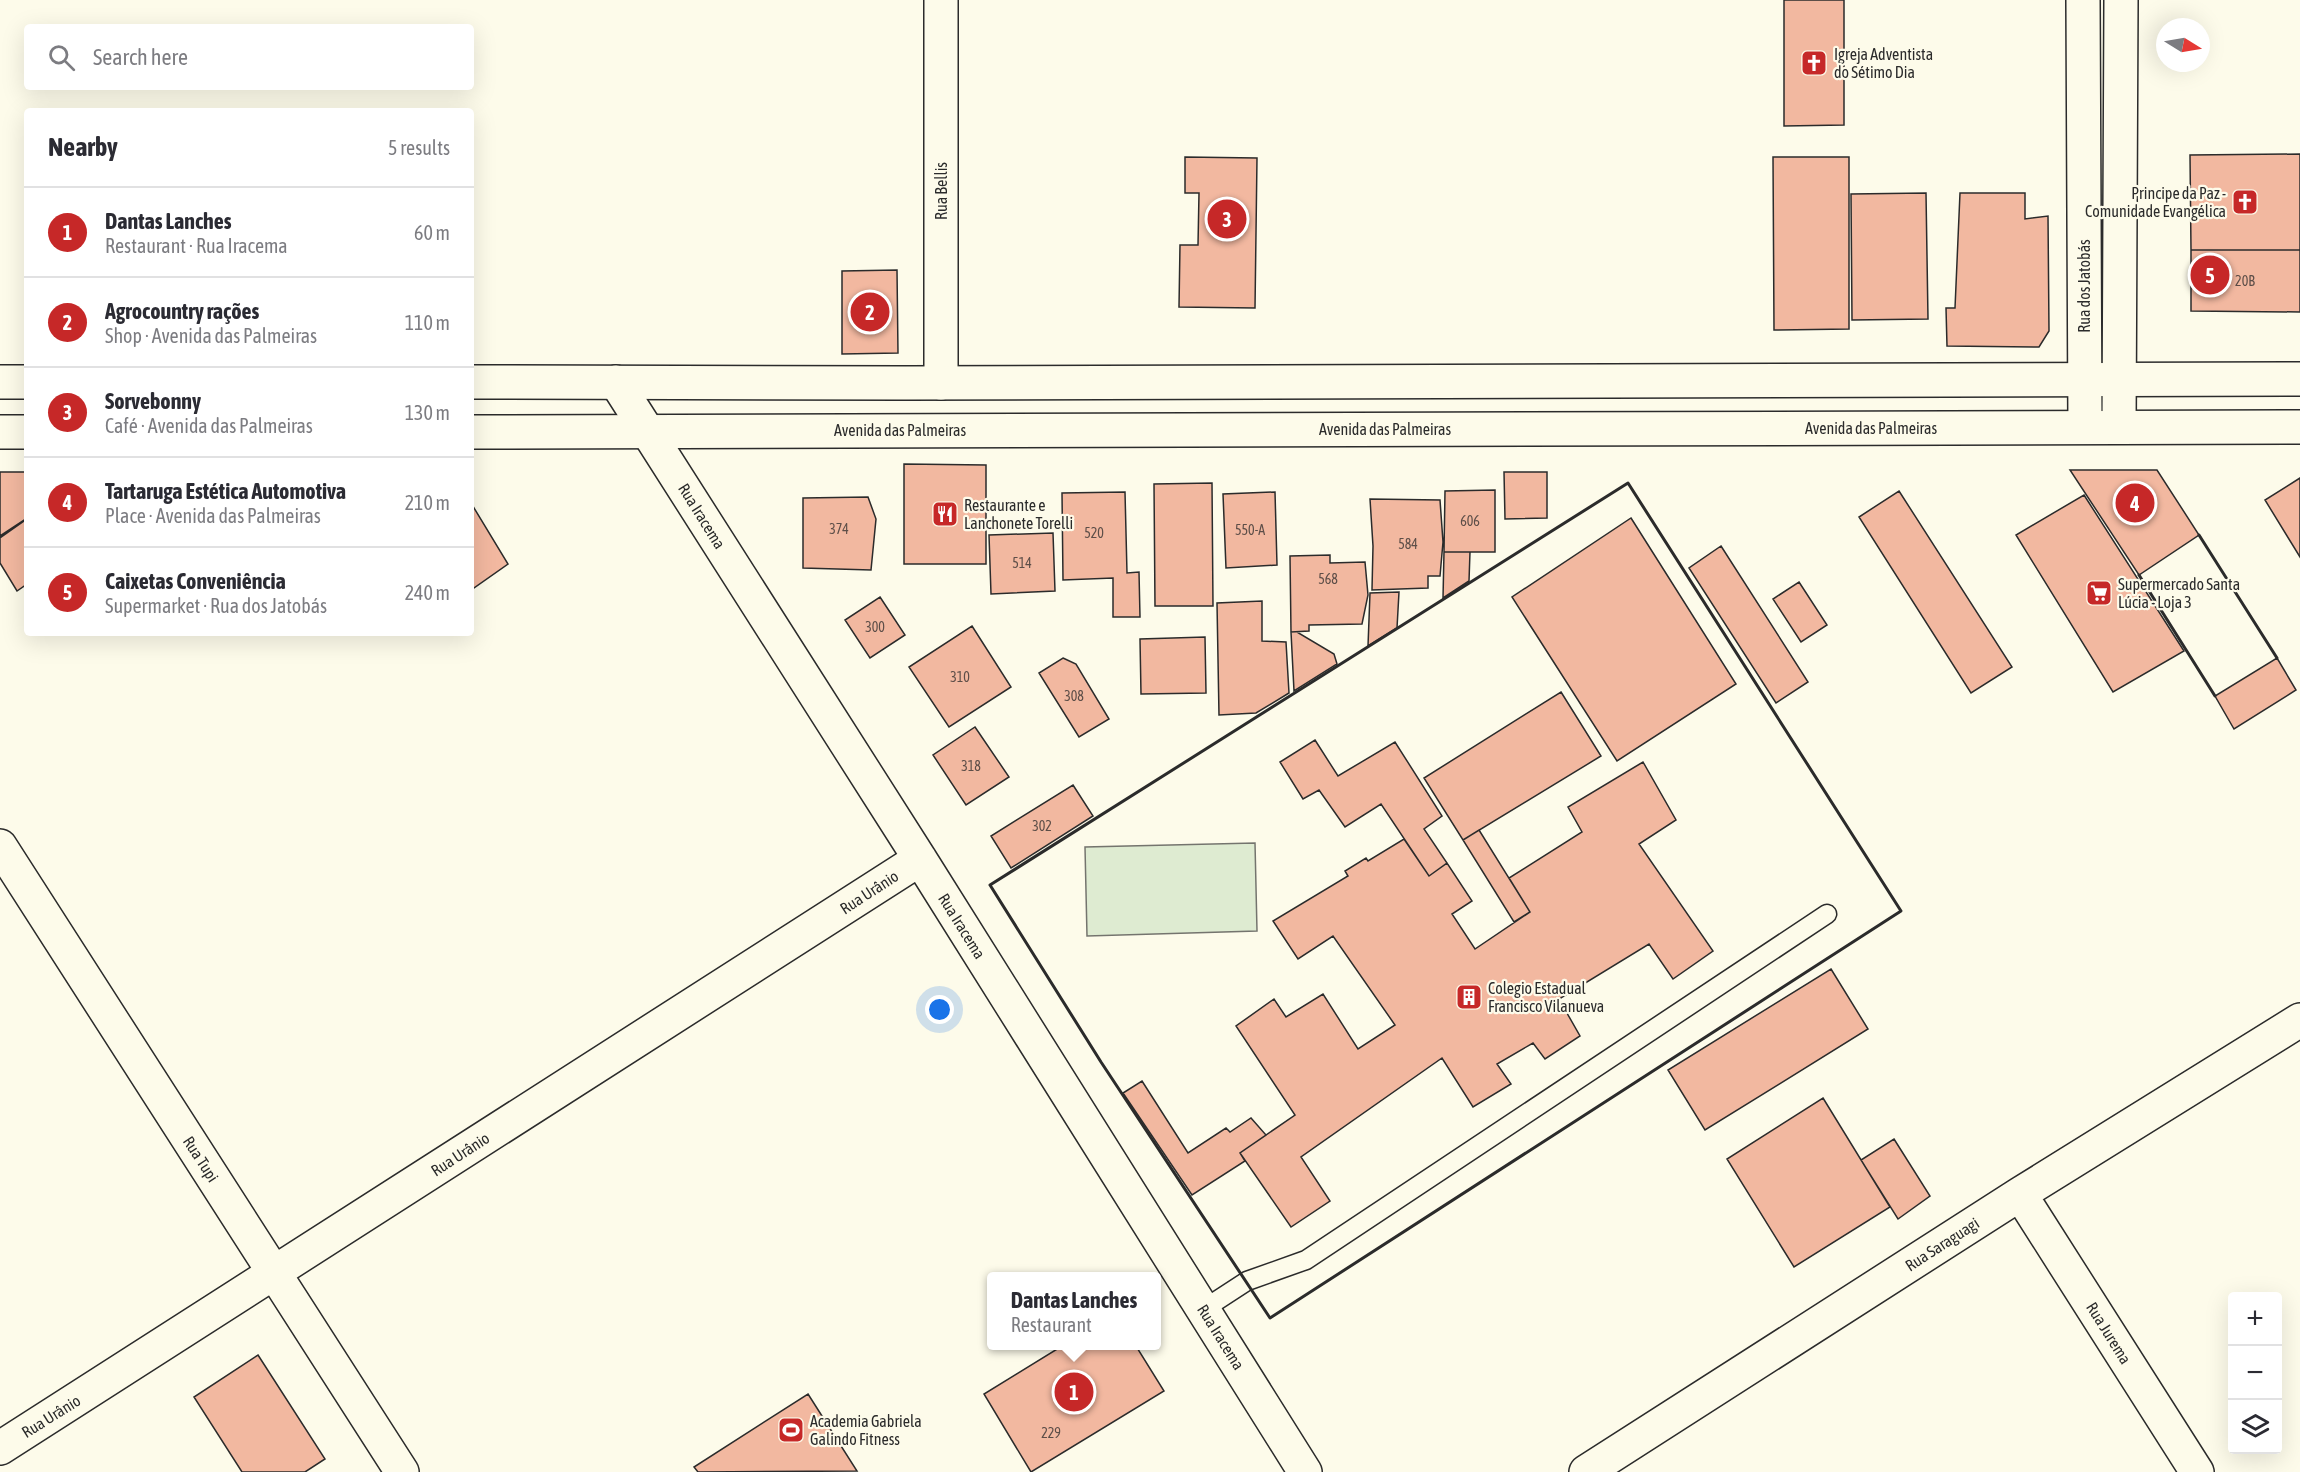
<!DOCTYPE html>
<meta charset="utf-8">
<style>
body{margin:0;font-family:"Asap Condensed",sans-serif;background:#f7f7f7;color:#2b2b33}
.controls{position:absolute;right:18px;bottom:18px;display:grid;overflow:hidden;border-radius:6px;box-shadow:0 6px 24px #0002}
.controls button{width:54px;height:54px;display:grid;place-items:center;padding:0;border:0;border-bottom:2px solid #e1e1e2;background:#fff;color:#2b2b33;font:30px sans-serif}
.compass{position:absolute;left:2156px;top:18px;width:54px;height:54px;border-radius:50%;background:#fff;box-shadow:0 6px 24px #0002;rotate:101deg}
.you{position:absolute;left:940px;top:1010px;width:21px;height:21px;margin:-15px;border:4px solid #fff;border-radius:50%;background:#1a73e8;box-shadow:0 0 0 9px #1a73e833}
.badge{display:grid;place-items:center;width:39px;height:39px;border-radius:50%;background:#c62828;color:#fff;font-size:20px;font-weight:700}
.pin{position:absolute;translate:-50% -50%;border:3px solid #fff;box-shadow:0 2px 6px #0006}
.popup{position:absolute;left:987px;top:1272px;width:174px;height:78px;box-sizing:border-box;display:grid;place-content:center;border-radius:6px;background:#fff;filter:drop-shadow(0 2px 4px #0005);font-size:20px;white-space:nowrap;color:#7c7c81}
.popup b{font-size:22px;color:#2b2b33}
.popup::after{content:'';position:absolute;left:50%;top:100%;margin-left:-12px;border:12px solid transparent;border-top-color:#fff}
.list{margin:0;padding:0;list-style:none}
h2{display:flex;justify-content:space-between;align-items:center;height:78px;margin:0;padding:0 24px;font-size:26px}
h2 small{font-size:20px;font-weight:400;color:#7c7c81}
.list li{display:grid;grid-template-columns:39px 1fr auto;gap:18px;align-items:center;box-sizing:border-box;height:90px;padding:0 24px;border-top:2px solid #e1e1e2}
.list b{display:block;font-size:22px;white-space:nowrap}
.list p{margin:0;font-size:20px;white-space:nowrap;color:#7c7c81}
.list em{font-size:20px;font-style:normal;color:#7c7c81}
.icon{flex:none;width:33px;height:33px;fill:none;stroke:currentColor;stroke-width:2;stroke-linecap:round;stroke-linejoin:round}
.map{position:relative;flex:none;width:2300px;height:1472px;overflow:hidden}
.search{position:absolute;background:#fff;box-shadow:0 6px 24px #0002;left:24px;top:24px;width:450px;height:66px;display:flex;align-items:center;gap:15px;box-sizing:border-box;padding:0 21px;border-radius:6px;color:#7c7c81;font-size:22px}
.panel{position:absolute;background:#fff;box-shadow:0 6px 24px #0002;left:24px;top:108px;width:450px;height:528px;border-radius:6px}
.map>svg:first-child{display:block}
</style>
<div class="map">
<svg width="2300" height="1472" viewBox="0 0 2300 1472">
<rect width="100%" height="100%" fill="#fdfbea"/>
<!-- green -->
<path fill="#deebd1" stroke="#74746e" stroke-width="1.5" d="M1255 843 1257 931 1087 936 1085 847Z"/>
<!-- building -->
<path fill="#f2b8a0" stroke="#2b2b2b" stroke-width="1.5" d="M1784 0H1844V125L1784 126Z
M2300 154V250H2191L2190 155Z
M1185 157 1257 158 1255 308 1179 307 1180 245H1198L1199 193H1185Z
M1773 157H1849V329L1774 330Z
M1926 193 1928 319 1852 320 1851 194Z
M1960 193H2025V219L2048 216 2049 331 2039 347 1947 346 1946 308H1955Z
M2191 250H2300V312L2191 311Z
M897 270 898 353 842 354V271Z
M904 464 986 465V564H904Z
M2070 470H2157L2199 535 2139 575Z
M0 472H27V518L0 536Z
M1504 472H1547V518L1505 519Z
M2300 478V557L2265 500Z
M1212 483 1213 606H1155L1154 484Z
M1495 490V552H1444L1445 491Z
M1899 491 2012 667 1971 693 1859 517Z
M1125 492 1127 573 1139 572 1140 617H1113V578L1063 580 1062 493Z
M1275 492 1277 565 1226 568 1223 494Z
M2084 495 2184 651 2113 692 2016 535Z
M868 497 876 519 871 570 803 568V498Z
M1370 499 1440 500 1443 542 1440 576H1428V588L1372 590 1373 546Z
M471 503 508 564 471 590Z
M1631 518 1736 684 1617 761 1512 597Z
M27 519V584L17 591 0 563V538Z
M1053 533 1055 591 991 594 989 535Z
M1721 546 1808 682 1776 703 1689 568Z
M1444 552H1470L1469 581 1443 598Z
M1330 555V563L1365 562 1368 595 1362 624 1309 625V631L1291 632 1290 556Z
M1799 582 1827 625 1801 642 1773 599Z
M1399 592 1397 628 1368 646 1370 593Z
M880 597 905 635 870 658 845 620Z
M1262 601V641L1286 642 1289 693 1256 713 1219 715 1217 603Z
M972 626 1011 687 949 727 909 667Z
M1291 632H1297L1334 654 1337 664 1294 691Z
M1205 637 1206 693 1141 694 1140 639Z
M1063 658 1076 664 1109 719 1079 737 1039 673Z
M2277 658 2296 690 2234 729 2215 696Z
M1561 692 1601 756 1463 840 1424 778Z
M975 727 1009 777 966 805 933 755Z
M1315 740 1338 776 1395 742 1442 816 1424 829 1447 863 1429 876 1381 804 1345 827 1319 790 1303 799 1280 762Z
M1643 762 1676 820 1639 844 1713 951 1673 979 1649 944 1559 999 1580 1036 1545 1059 1533 1043 1497 1064 1511 1084 1473 1107 1442 1058 1301 1157 1330 1201 1291 1227 1240 1153 1295 1115 1236 1026 1274 999 1286 1017 1323 994 1358 1049 1395 1025 1333 936 1298 959 1273 921 1348 876 1345 871 1366 858 1368 861 1404 839 1429 876 1447 863 1472 901 1452 914 1475 949 1530 912 1509 878 1582 832 1568 807Z
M1073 785 1093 816 1011 868 991 836Z
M1479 830 1530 912 1514 922 1463 840Z
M1831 969 1868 1029 1705 1130 1668 1070Z
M1142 1081 1188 1153 1226 1128 1230 1132 1251 1118 1266 1135 1240 1153 1245 1161 1192 1195 1123 1093Z
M1823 1098 1890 1207 1794 1267 1727 1159Z
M1894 1139 1930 1196 1898 1219 1861 1160Z
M1062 1346H1136L1164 1391 1031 1472 984 1394Z
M258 1355 325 1459 305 1472H242L194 1397Z
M808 1394 857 1471 698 1472 694 1467Z"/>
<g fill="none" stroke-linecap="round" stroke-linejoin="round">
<!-- service casing -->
<g stroke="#2b2b2b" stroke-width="21">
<path id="service" d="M1204 1309 1247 1281 1306 1260 1827 914"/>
</g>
<!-- minor casing -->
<g stroke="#2b2b2b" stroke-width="36">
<path id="minor" d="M2083 0 2085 427
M616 382 920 859 1305 1472
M941 383V0
M2119 427 2121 0
M0 846 402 1472
M2020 1194 2197 1472
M0 1448 920 859
M1586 1472 2020 1194 2300 1020"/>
</g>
<!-- tertiary casing -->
<g stroke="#2b2b2b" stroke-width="36">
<path id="tertiary" d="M0 382H27
M471 382 905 383 2300 379
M0 432H27
M471 432 2300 427"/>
</g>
<!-- service -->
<use href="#service" stroke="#fdfbea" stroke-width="18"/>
<!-- minor -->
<use href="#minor" stroke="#fdfbea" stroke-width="33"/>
<!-- tertiary -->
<use href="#tertiary" stroke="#fdfbea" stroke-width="33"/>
<!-- wall -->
<path stroke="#2b2b2b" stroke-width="3" d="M1628 483 1901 911 1270 1318 1101 1062 990 885Z
M2199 535 2277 658
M2139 575 2215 696"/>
</g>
<!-- icons -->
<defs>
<g id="church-square" transform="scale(1.35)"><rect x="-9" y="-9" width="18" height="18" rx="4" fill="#c62828" stroke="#fdfbea"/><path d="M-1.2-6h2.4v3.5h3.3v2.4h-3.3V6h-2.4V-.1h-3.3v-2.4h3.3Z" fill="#fff"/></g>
<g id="restaurant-square" transform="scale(1.35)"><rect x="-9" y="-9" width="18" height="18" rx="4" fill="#c62828" stroke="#fdfbea"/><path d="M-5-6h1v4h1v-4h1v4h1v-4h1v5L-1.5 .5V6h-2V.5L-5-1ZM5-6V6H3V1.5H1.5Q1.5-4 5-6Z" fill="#fff"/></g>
<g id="supermarket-square" transform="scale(1.35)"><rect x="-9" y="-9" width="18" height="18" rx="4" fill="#c62828" stroke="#fdfbea"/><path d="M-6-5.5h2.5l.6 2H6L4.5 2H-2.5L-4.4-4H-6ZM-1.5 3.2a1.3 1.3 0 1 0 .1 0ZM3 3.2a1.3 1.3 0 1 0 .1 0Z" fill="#fff"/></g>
<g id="building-square" transform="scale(1.35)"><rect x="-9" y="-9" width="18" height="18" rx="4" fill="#c62828" stroke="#fdfbea"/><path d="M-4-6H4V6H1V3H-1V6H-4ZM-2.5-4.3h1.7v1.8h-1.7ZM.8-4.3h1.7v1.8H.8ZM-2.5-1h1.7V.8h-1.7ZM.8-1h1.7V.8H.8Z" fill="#fff"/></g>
<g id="stadium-square" transform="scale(1.35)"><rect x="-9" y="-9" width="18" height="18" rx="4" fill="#c62828" stroke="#fdfbea"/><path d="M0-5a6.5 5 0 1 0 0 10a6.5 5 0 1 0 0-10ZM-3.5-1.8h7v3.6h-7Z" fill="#fff"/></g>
</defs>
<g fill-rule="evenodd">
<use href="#church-square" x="1814" y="63"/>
<use href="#church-square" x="2245" y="202"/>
<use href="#restaurant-square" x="945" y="514"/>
<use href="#supermarket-square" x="2099" y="593"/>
<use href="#building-square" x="1469" y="997"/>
<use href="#stadium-square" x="791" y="1430"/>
</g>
<g text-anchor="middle" stroke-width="4.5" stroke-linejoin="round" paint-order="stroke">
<!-- number labels -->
<g font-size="14" fill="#5d4e48">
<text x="2245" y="286">20B</text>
<text x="1470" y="526">606</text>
<text x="839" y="534">374</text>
<text x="1250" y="535">550-A</text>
<text x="1094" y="538">520</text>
<text x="1408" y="549">584</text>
<text x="1022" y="568">514</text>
<text x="1328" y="584">568</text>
<text x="875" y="632">300</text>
<text x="960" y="682">310</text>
<text x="1074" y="701">308</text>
<text x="971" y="771">318</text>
<text x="1042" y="831">302</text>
<text x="1051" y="1438">229</text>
</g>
<!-- poi labels -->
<g font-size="16" fill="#2b2b2b" stroke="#fdfbea" text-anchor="start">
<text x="1834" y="60">Igreja Adventista<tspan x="1834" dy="18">do Sétimo Dia</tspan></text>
<text x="2226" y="199" text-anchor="end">Principe da Paz -<tspan x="2226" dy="18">Comunidade Evangélica</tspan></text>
<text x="964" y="511">Restaurante e<tspan x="964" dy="18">Lanchonete Torelli</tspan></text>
<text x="2118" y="590">Supermercado Santa<tspan x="2118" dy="18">Lúcia - Loja 3</tspan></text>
<text x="1488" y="994">Colegio Estadual<tspan x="1488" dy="18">Francisco Vilanueva</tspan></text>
<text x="810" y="1427">Academia Gabriela<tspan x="810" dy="18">Galindo Fitness</tspan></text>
</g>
<!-- street labels -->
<g font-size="16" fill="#2b2b2b" stroke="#fdfbea">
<text transform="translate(941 191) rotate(-90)" y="6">Rua Bellis</text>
<text transform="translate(2084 286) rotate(-90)" y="6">Rua dos Jatobás</text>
<text x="1871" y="434">Avenida das Palmeiras</text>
<text x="1385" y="435">Avenida das Palmeiras</text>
<text x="900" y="436">Avenida das Palmeiras</text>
<text transform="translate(702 516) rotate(58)" y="6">Rua Iracema</text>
<text transform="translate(869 892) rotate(-33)" y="6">Rua Urânio</text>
<text transform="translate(962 926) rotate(58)" y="6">Rua Iracema</text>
<text transform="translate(460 1154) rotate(-33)" y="6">Rua Urânio</text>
<text transform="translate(201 1159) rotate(57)" y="6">Rua Tupi</text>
<text transform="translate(1942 1244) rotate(-33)" y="6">Rua Saraguagi</text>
<text transform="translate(2109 1333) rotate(58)" y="6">Rua Jurema</text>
<text transform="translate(1221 1337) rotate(58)" y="6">Rua Iracema</text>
<text transform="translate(51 1416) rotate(-32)" y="6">Rua Urânio</text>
</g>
</g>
</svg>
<div class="controls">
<button>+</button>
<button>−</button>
<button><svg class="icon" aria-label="layers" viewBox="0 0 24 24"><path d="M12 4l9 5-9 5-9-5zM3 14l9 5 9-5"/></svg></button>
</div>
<svg class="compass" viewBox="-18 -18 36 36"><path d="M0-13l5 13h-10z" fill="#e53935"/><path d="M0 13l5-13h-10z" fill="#7c7c81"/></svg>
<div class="you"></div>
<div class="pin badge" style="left:1074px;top:1392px">1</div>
<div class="popup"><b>Dantas Lanches</b>Restaurant</div>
<div class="pin badge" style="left:870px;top:312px">2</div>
<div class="pin badge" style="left:1227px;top:219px">3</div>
<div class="pin badge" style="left:2135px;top:503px">4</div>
<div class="pin badge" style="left:2210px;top:275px">5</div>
<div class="search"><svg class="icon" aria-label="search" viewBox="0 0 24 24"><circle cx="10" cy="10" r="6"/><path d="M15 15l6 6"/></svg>Search here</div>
<section class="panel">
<h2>Nearby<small>5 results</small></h2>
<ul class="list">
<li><span class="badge">1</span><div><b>Dantas Lanches</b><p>Restaurant · Rua Iracema</p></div><em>60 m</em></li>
<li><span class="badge">2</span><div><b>Agrocountry rações</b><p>Shop · Avenida das Palmeiras</p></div><em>110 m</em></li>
<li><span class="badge">3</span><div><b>Sorvebonny</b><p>Café · Avenida das Palmeiras</p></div><em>130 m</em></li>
<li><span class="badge">4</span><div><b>Tartaruga Estética Automotiva</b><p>Place · Avenida das Palmeiras</p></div><em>210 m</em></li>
<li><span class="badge">5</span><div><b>Caixetas Conveniência</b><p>Supermarket · Rua dos Jatobás</p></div><em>240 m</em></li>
</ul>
</section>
</div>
